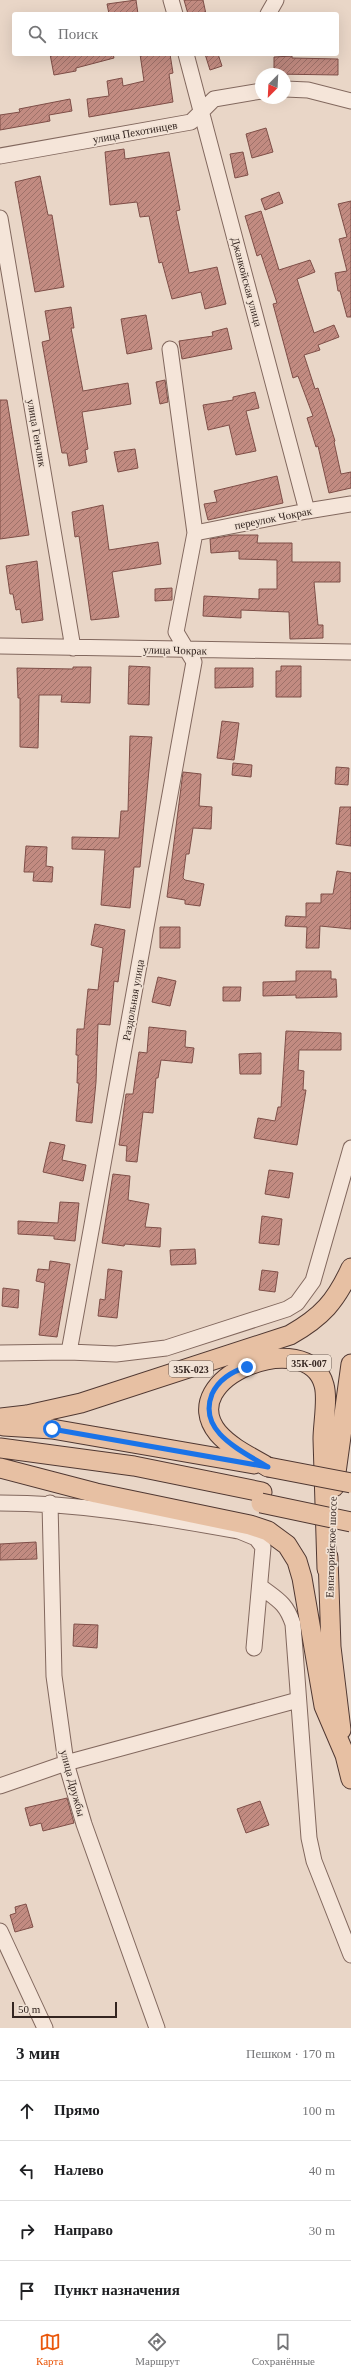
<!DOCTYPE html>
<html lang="ru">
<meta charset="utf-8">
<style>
body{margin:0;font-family:Georgia,serif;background:#f6f6f6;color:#202124}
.compass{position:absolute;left:255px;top:68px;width:36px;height:36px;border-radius:50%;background:#fff;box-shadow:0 4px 16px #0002;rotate:204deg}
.scale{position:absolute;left:12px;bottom:10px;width:105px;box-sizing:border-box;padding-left:4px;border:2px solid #342520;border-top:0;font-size:11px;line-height:14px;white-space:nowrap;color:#342520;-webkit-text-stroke:3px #f1e2d5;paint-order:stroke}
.stop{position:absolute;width:12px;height:12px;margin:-9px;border:3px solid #1a73e8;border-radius:50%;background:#fff}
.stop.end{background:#1a73e8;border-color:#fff;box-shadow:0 1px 4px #0008}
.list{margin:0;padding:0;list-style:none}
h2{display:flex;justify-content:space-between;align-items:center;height:52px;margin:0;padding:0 16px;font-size:17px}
h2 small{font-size:13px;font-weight:400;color:#757577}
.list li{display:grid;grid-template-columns:26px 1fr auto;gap:12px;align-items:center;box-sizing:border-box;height:60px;padding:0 16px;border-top:1px solid #e0e0e0}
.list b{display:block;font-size:15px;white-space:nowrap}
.list em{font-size:13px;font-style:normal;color:#757577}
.icon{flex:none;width:22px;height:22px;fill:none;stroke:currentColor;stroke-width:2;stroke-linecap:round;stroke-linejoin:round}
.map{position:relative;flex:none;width:351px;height:2028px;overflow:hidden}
.search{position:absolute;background:#fff;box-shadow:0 4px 16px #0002;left:12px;right:12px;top:12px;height:44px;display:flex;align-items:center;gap:10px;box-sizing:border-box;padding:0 14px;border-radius:4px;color:#757577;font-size:15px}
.sheet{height:292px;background:#fff}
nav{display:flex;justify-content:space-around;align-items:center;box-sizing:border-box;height:56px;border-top:1px solid #e0e0e0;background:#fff;font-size:11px;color:#757577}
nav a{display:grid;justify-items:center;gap:2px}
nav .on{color:#ea580c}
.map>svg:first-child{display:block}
</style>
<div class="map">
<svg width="351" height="2028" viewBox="0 0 351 2028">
<defs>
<pattern id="building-hatch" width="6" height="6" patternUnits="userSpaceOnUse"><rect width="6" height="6" fill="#c28b81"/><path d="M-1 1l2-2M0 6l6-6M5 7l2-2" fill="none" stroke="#9e7169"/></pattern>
</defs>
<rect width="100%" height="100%" fill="#e9d6c7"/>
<!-- building -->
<path fill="url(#building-hatch)" stroke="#7e4e47" d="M136 0 138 14H109L107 4Z
M184 0H203L206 14H188Z
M50 54H113L114 58 76 68V71L54 75Z
M140 54H170L173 73 169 74 173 102 89 117 87 99 109 96 107 81 122 78 123 86 144 81Z
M205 54H218L222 66 210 70Z
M292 56V58L338 59V75L274 74V57Z
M70 99 72 111 49 115 50 121 0 130V115L20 112 19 109Z
M266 128 273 152 252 158 246 134Z
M124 149 125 159 169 152 180 210 176 211 189 273 217 267 226 304 205 309 201 292 172 299 162 262 159 263 149 216 140 217 137 202 110 205 105 152Z
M243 152 248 175 235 178 230 154Z
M40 176 48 215H52L64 287 35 292 15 182Z
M279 192 283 203 265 210 261 199Z
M351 201V317H347L340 291H338L335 273 347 271 339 239 347 237 338 204Z
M261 211 279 270 310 260 315 272 297 279 314 333 334 325 339 337 318 345 320 350 304 355 315 389 318 388 325 409 335 441 334 442 341 474 351 472V488L329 493 318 446 316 447 307 418 313 416 298 376 293 378 273 304 277 303 261 254 257 256 245 216Z
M71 307 74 328H71L83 391 128 383 131 404 82 412 88 449 85 450 87 462 69 466 67 453H62L42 342 50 340 45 311Z
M146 315 152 349 127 354 121 319Z
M227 328 232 349 182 359 179 341 213 336 212 332Z
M165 380 168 402 160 404 156 382Z
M255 392 259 408 246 411 256 451 236 455 229 425 208 430 203 405 233 400V397Z
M0 400H7L29 535 0 539Z
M135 449 138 468 118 472 114 452Z
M277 476 283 503 208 520 204 504 217 502 214 491Z
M103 505 109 550 158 542 161 564 112 572 119 617 91 620 79 536 75 537 72 512Z
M233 535H258L257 543H292V562H340V582H314L318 625H323V638L290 639 289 612 241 610V618L203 616 204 596 259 599V589H277V560L239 559V551L211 553 210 539Z
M37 561 43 620 22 623 20 609 16 610 13 594H10L6 566Z
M172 588V600L155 601V589Z
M129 666 150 667 149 705 128 704Z
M281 666H301V697H276V671H281Z
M73 667H91L90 703 61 702 62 695H39L38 748 20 747V698H18L17 668 73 669Z
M215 668H253V687L215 688Z
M222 721 239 723 234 760 217 758Z
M130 736 152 737 140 867H134L130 908 101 905 105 850 72 849V837L119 838 121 811H128Z
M233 763 252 765 251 777 232 775Z
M336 767 349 768 348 785 335 784Z
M183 772 201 774 199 806 212 807 211 829 193 828 189 854H186L183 878 185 880 204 884 200 906 185 904V900L167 897Z
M340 807H351V846L336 844Z
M26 846 47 847 46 866 53 867 52 882 33 881 34 872H24Z
M337 871 351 873V929L320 926 319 948H306L307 927 285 926 286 916 306 917V903H321V894H333Z
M95 924 125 930 118 982 114 981 110 1025 98 1024 96 1082 92 1123 76 1121 79 1083H77L78 1055H76L77 1029H84L88 989 98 990 103 948 91 945Z
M160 927H180V948H160Z
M296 971H331V979H336L337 997 296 998V995L263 996V982L296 981Z
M158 977 176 981 170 1006 152 1002Z
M223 987H241L240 1001H223Z
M149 1027 186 1031 185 1047 194 1048 192 1063 161 1060 158 1078H156L153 1113 143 1112 137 1162 126 1161 127 1146 119 1145 126 1094H133L139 1052 147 1053Z
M286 1031 341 1033V1050H299L298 1070 304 1071 303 1090H306L297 1145 254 1138 258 1118 275 1121 278 1107H281Z
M261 1053V1074H240L239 1054Z
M50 1142 65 1145 62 1160 86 1165 83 1181 43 1172Z
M269 1170 293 1173 289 1198 265 1194Z
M113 1174 130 1176 128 1200 149 1204 145 1227 161 1228 160 1247 125 1244 124 1246 102 1243Z
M60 1202 79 1203 75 1241 54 1239V1236L18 1234V1221L58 1223Z
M262 1216 282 1219 279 1245 259 1243Z
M195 1249 196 1264 171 1265 170 1250Z
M50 1261 70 1264 57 1337 39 1335 45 1283 36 1281 38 1269 49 1270Z
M108 1269 122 1271 117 1318 98 1316 100 1299 105 1300Z
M262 1270 278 1272 275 1292 259 1290Z
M3 1288 19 1290 18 1308 2 1306Z
M36 1542 37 1559 0 1560V1544Z
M74 1624 98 1625 97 1648 73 1646Z
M67 1798 74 1823 43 1831 41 1823 30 1826 25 1808Z
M260 1801 269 1825 246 1833 237 1809Z
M26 1904 33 1927 15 1932 10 1915 16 1913 15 1907Z"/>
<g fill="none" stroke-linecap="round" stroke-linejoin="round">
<!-- minor casing -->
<g stroke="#82685e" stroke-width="17">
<path id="minor" d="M171 0 175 14
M268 14 276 0
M186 54 307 511
M285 89 308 90 351 101
M0 156 191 122 214 99 261 91
M0 218 73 648
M195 533 307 511 351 504
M0 646 351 652
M69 1352 194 662 176 632 195 533 170 349
M0 1353 69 1352 116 1354 166 1348 287 1309 297 1303 313 1281 351 1148
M0 1503C82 1503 159 1517 239 1531L256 1538 263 1547 254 1648
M50 1503 54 1676 66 1763 84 1824 157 2028
M261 1587C278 1600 286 1603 293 1624L309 1838 314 1861 351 1955
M0 1786 66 1763 298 1700
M0 1931 45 2028"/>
</g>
<!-- major casing -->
<g stroke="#503832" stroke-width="21">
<path id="major" d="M0 1418 27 1415 81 1403 290 1335C322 1317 336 1301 351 1268
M4 1426 52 1429 254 1464
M0 1448 134 1466 262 1492
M268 1467C251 1457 231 1448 218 1433 172 1377 309 1325 324 1385 328 1399 323 1424 323 1439 324 1483 326 1526 327 1569
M0 1468 96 1493 250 1525 268 1531 287 1545 297 1561 302 1578 324 1706 345 1755 351 1779
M334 1487 351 1364
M328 1557 331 1647 341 1730"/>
</g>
<!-- minor -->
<use href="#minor" stroke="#f5e5d9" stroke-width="15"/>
<!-- major -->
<use href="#major" stroke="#e7c0a3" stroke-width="19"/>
<!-- major-bridge casing -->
<g stroke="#503832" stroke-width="21" stroke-linecap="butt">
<path id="major-bridge" d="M268 1467 351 1483
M261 1503 351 1522"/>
</g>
<!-- major-bridge -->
<use href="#major-bridge" stroke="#e7c0a3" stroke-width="19"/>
</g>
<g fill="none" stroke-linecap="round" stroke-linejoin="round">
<!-- route -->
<path stroke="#1a73e8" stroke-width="5" d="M52 1429 268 1467C242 1451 197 1432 212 1394 219 1379 233 1371 247 1367"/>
</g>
<g text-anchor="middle" stroke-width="3.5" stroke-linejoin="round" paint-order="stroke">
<!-- shield labels -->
<g fill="#f1e2d5" stroke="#6d5e56" stroke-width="1">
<rect x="287" y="1355" width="44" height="16" rx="3"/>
<rect x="169" y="1361" width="44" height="16" rx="3"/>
</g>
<g font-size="10" font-weight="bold" fill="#342520">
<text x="309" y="1367">35К-007</text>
<text x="191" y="1373">35К-023</text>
</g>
<!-- street labels -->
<g font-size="11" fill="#342520" stroke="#f1e2d5">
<text transform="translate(135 132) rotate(-10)" y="4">улица Пехотинцев</text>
<text transform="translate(247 282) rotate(75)" y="4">Джанкойская улица</text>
<text transform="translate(37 433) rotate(80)" y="4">улица Генчлик</text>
<text transform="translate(273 518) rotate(-11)" y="4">переулок Чокрак</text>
<text transform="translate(175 650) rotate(1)" y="4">улица Чокрак</text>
<text transform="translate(133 1000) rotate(-80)" y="4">Раздольная улица</text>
<text transform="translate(331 1547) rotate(-88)" y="4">Евпаторийское шоссе</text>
<text transform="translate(73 1783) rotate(75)" y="4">улица Дружбы</text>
</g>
</g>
</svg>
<svg class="compass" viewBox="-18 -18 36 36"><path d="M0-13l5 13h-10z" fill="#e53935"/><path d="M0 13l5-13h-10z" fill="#757577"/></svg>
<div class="scale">50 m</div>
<div class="stop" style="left:52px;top:1429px"></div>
<div class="stop end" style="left:247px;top:1367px"></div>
<div class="search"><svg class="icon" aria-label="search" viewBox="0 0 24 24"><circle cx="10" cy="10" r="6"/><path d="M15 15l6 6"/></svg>Поиск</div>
</div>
<section class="sheet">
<h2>3 мин<small>Пешком · 170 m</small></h2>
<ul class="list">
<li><svg class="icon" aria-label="ahead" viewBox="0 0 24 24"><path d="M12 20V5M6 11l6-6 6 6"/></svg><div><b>Прямо</b></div><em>100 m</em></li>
<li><svg class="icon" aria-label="left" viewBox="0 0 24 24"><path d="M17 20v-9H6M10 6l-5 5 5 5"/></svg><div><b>Налево</b></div><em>40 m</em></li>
<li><svg class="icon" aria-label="right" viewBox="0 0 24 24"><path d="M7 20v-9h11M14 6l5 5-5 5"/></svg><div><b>Направо</b></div><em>30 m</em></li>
<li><svg class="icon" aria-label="arrive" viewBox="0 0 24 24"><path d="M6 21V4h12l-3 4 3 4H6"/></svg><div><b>Пункт назначения</b></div></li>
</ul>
</section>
<nav>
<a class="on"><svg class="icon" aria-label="map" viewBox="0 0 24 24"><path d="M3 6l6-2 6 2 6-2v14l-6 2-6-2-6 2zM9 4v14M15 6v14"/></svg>Карта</a>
<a><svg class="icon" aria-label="directions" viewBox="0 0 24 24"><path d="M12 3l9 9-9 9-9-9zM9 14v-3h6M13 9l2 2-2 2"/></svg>Маршрут</a>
<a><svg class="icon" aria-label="saved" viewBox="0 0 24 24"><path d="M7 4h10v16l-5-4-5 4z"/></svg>Сохранённые</a>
</nav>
